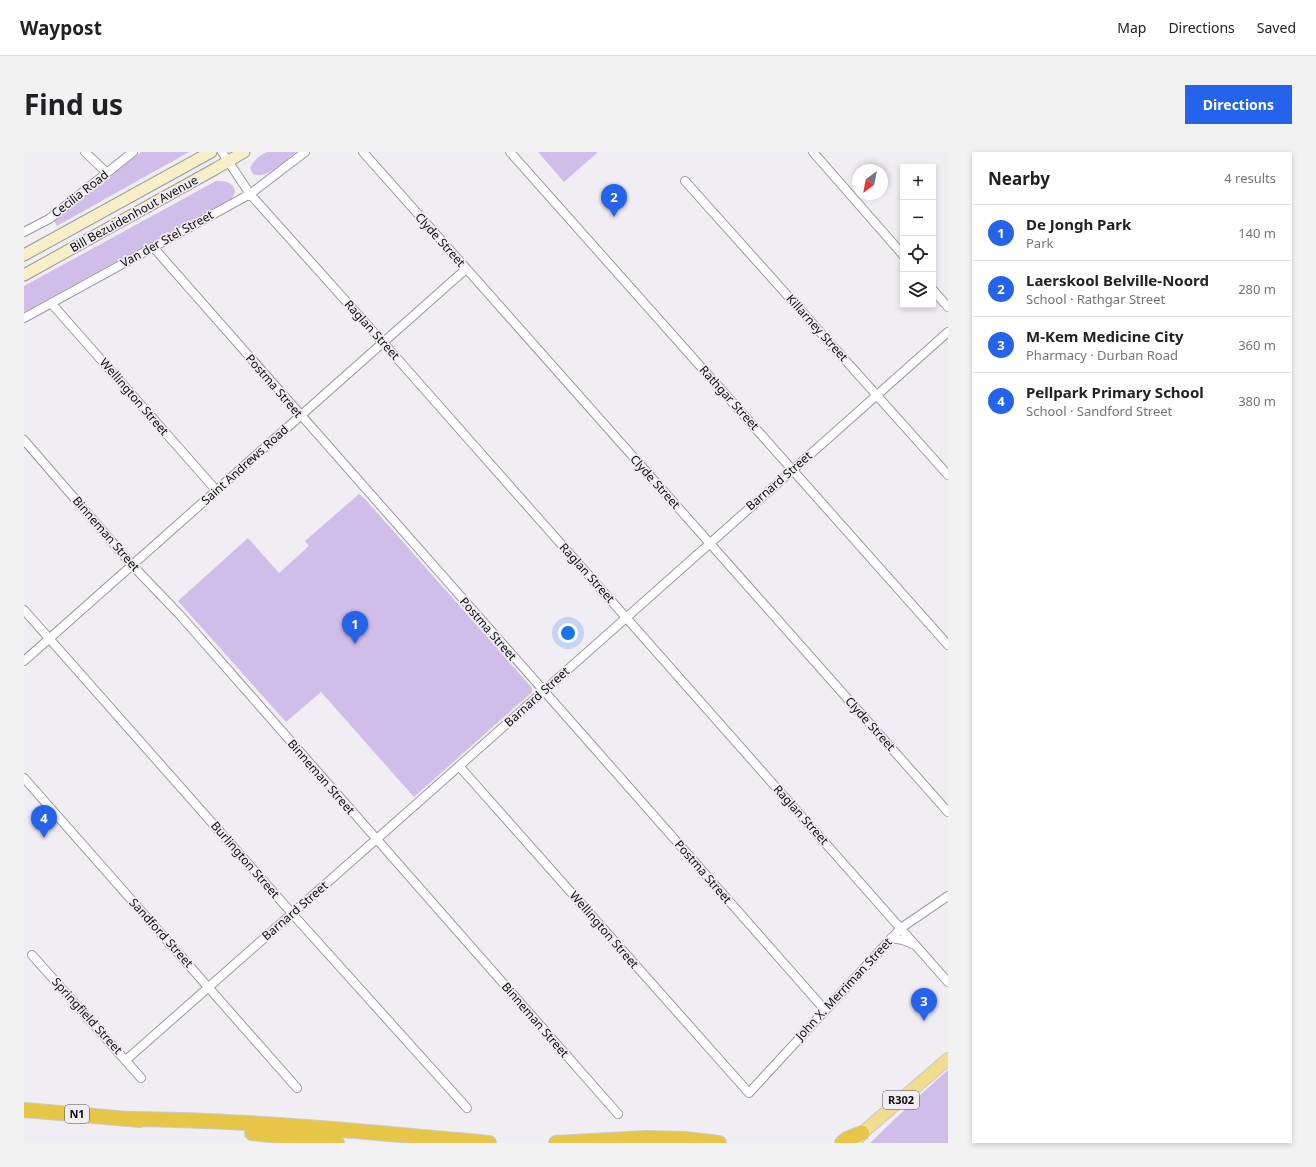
<!DOCTYPE html>
<meta charset="utf-8">
<style>
body{margin:0;font-family:"Noto Sans",sans-serif;background:#f2f2f2;color:#202124}
.controls{position:absolute;right:12px;top:12px;display:grid;overflow:hidden;border-radius:0px;box-shadow:0 2px 6px #0003}
.controls button{width:36px;height:36px;display:grid;place-items:center;padding:0;border:0;border-bottom:1px solid #e0e0e0;background:#fff;color:#202124;font:20px sans-serif}
.compass{position:absolute;left:828px;top:12px;width:36px;height:36px;border-radius:50%;background:#fff;box-shadow:0 2px 6px #0003;rotate:212deg}
.you{position:absolute;left:544px;top:481px;width:14px;height:14px;margin:-10px;border:3px solid #fff;border-radius:50%;background:#1a73e8;box-shadow:0 0 0 6px #1a73e833}
.badge{display:grid;place-items:center;width:26px;height:26px;border-radius:50%;background:#2563eb;color:#fff;font-size:13px;font-weight:700}
.pin{position:absolute;translate:-50% -33px;filter:drop-shadow(0 1px 2px #0008)}
.pin::after{content:'';position:absolute;top:21px;width:14px;height:12px;background:inherit;clip-path:polygon(0 0,100% 0,50% 100%)}
.list{margin:0;padding:0;list-style:none}
h2{display:flex;justify-content:space-between;align-items:center;height:52px;margin:0;padding:0 16px;font-size:17px}
h2 small{font-size:13px;font-weight:400;color:#757577}
.list li{display:grid;grid-template-columns:26px 1fr auto;gap:12px;align-items:center;box-sizing:border-box;height:56px;padding:0 16px;border-top:1px solid #e0e0e0}
.list b{display:block;font-size:15px;white-space:nowrap}
.list p{margin:0;font-size:13px;white-space:nowrap;color:#757577}
.list em{font-size:13px;font-style:normal;color:#757577}
.icon{flex:none;width:22px;height:22px;fill:none;stroke:currentColor;stroke-width:2;stroke-linecap:round;stroke-linejoin:round}
.map{position:relative;flex:none;width:924px;height:991px;overflow:hidden;border-radius:0px}
header{display:flex;align-items:center;gap:24px;box-sizing:border-box;height:56px;padding:0 20px;background:#fff;border-bottom:1px solid #e0e0e0}
header strong{font-size:19px}
nav{display:flex;gap:22px;margin-inline-start:auto;font-size:14px}
.intro{display:flex;align-items:center;justify-content:space-between;box-sizing:border-box;height:96px;padding:0 24px}
h1{margin:0;font-size:28px}
.button{padding:10px 18px;border-radius:0px;background:#2563eb;color:#fff;font-size:14px;font-weight:700}
main{display:flex;gap:24px;padding:0 24px}
aside{flex:1;background:#fff;border-radius:0px;box-shadow:0 2px 6px #0003}
.map>svg:first-child{display:block}
</style>
<header>
<strong>Waypost</strong>
<nav><a>Map</a><a>Directions</a><a>Saved</a></nav>
</header>
<div class="intro"><h1>Find us</h1><a class="button">Directions</a></div>
<main>
<div class="map">
<svg width="924" height="991" viewBox="0 0 924 991">
<rect width="100%" height="100%" fill="#f0edf3"/>
<!-- green -->
<path fill="#d1bde9" d="M117 0H165L33 74 30 69Z
M243 0H272C261 8 243 28 229 22L226 16C230 8 235 4 243 0Z
M514 0H574L540 30Z
M192 29C201 29 210 30 211 40L208 46 0 160V134Z
M335 342 341 347 508 536V540L390 645 297 540 262 570 154 449 224 386 255 421 285 394 281 389Z
M924 918V991H846L895 944Z"/>
<g fill="none" stroke-linecap="round" stroke-linejoin="round">
<!-- minor casing -->
<g stroke="#9b999e" stroke-width="10">
<path id="minor" d="M61 0 83 21
M198 0 226 42 363 195 924 830
M339 0 924 660
M486 0 924 493
M789 0 879 103
M661 29 924 323
M0 80 25 67 109 0
M129 95 801 858
M909 138 924 155
M27 151 192 338
M0 166 226 42 281 0
M0 288 108 413 155 462 594 962
M0 458 273 767 443 956
M0 509 442 117
M435 614 725 941 877 776 924 744
M0 626 273 936
M867 786 879 788 888 792
M8 803 117 926
M102 908 398 647 924 180"/>
</g>
<!-- secondary casing -->
<g stroke="#9b999e" stroke-width="13">
<path id="secondary" d="M0 103 187 0
M0 123 191 17 220 0"/>
</g>
<!-- primary casing -->
<g stroke="#cac9ca" stroke-width="14">
<path id="primary" d="M832 989 838 981 924 907"/>
</g>
<!-- motorway casing -->
<g stroke="#cac9ca" stroke-width="16">
<path id="motorway" d="M0 958 116 968
M107 967C227 968 346 980 465 991
M228 981 313 991
M532 991 622 986 661 987 695 991
M818 991 823 987 838 981"/>
</g>
<!-- minor -->
<use href="#minor" stroke="#fff" stroke-width="8"/>
<!-- secondary -->
<use href="#secondary" stroke="#f8eec8" stroke-width="11"/>
<!-- primary -->
<use href="#primary" stroke="#f1dc90" stroke-width="12"/>
<!-- motorway -->
<use href="#motorway" stroke="#e7c546" stroke-width="14"/>
</g>
<g text-anchor="middle" stroke-width="3.5" stroke-linejoin="round" paint-order="stroke">
<!-- shield labels -->
<g fill="#f0edf3" stroke="#504f52" stroke-width="1">
<rect x="859" y="939" width="36" height="18" rx="3"/>
<rect x="41" y="953" width="24" height="18" rx="3"/>
</g>
<g font-size="11" font-weight="bold" fill="#0c0b0d">
<text x="877" y="952">R302</text>
<text x="53" y="966">N1</text>
</g>
<!-- street labels -->
<g font-size="12" fill="#0c0b0d" stroke="#f0edf3">
<text transform="translate(56 42) rotate(-38)" y="4">Cecilia Road</text>
<text transform="translate(110 62) rotate(-29)" y="4">Bill Bezuidenhout Avenue</text>
<text transform="translate(143 87) rotate(-29)" y="4">Van der Stel Street</text>
<text transform="translate(416 88) rotate(48)" y="4">Clyde Street</text>
<text transform="translate(793 176) rotate(48)" y="4">Killarney Street</text>
<text transform="translate(348 178) rotate(48)" y="4">Raglan Street</text>
<text transform="translate(250 234) rotate(49)" y="4">Postma Street</text>
<text transform="translate(110 245) rotate(49)" y="4">Wellington Street</text>
<text transform="translate(705 246) rotate(48)" y="4">Rathgar Street</text>
<text transform="translate(221 313) rotate(-42)" y="4">Saint Andrews Road</text>
<text transform="translate(755 329) rotate(-41)" y="4">Barnard Street</text>
<text transform="translate(631 330) rotate(48)" y="4">Clyde Street</text>
<text transform="translate(82 382) rotate(49)" y="4">Binneman Street</text>
<text transform="translate(563 421) rotate(48)" y="4">Raglan Street</text>
<text transform="translate(464 477) rotate(49)" y="4">Postma Street</text>
<text transform="translate(513 545) rotate(-42)" y="4">Barnard Street</text>
<text transform="translate(846 572) rotate(48)" y="4">Clyde Street</text>
<text transform="translate(297 625) rotate(49)" y="4">Binneman Street</text>
<text transform="translate(777 663) rotate(48)" y="4">Raglan Street</text>
<text transform="translate(221 708) rotate(49)" y="4">Burlington Street</text>
<text transform="translate(679 720) rotate(49)" y="4">Postma Street</text>
<text transform="translate(271 759) rotate(-41)" y="4">Barnard Street</text>
<text transform="translate(580 778) rotate(49)" y="4">Wellington Street</text>
<text transform="translate(137 781) rotate(48)" y="4">Sandford Street</text>
<text transform="translate(820 837) rotate(-47)" y="4">John X. Merriman Street</text>
<text transform="translate(63 864) rotate(48)" y="4">Springfield Street</text>
<text transform="translate(511 868) rotate(49)" y="4">Binneman Street</text>
</g>
</g>
</svg>
<div class="controls">
<button>+</button>
<button>−</button>
<button><svg class="icon" aria-label="locate" viewBox="0 0 24 24"><circle cx="12" cy="12" r="6"/><path d="M12 2v4M12 18v4M2 12h4M18 12h4"/></svg></button>
<button><svg class="icon" aria-label="layers" viewBox="0 0 24 24"><path d="M12 4l9 5-9 5-9-5zM3 14l9 5 9-5"/></svg></button>
</div>
<svg class="compass" viewBox="-18 -18 36 36"><path d="M0-13l5 13h-10z" fill="#e53935"/><path d="M0 13l5-13h-10z" fill="#757577"/></svg>
<div class="you"></div>
<div class="pin badge" style="left:331px;top:492px">1</div>
<div class="pin badge" style="left:590px;top:65px">2</div>
<div class="pin badge" style="left:900px;top:869px">3</div>
<div class="pin badge" style="left:20px;top:686px">4</div>
</div>
<aside>
<h2>Nearby<small>4 results</small></h2>
<ul class="list">
<li><span class="badge">1</span><div><b>De Jongh Park</b><p>Park</p></div><em>140 m</em></li>
<li><span class="badge">2</span><div><b>Laerskool Belville-Noord</b><p>School · Rathgar Street</p></div><em>280 m</em></li>
<li><span class="badge">3</span><div><b>M-Kem Medicine City</b><p>Pharmacy · Durban Road</p></div><em>360 m</em></li>
<li><span class="badge">4</span><div><b>Pellpark Primary School</b><p>School · Sandford Street</p></div><em>380 m</em></li>
</ul>
</aside>
</main>
